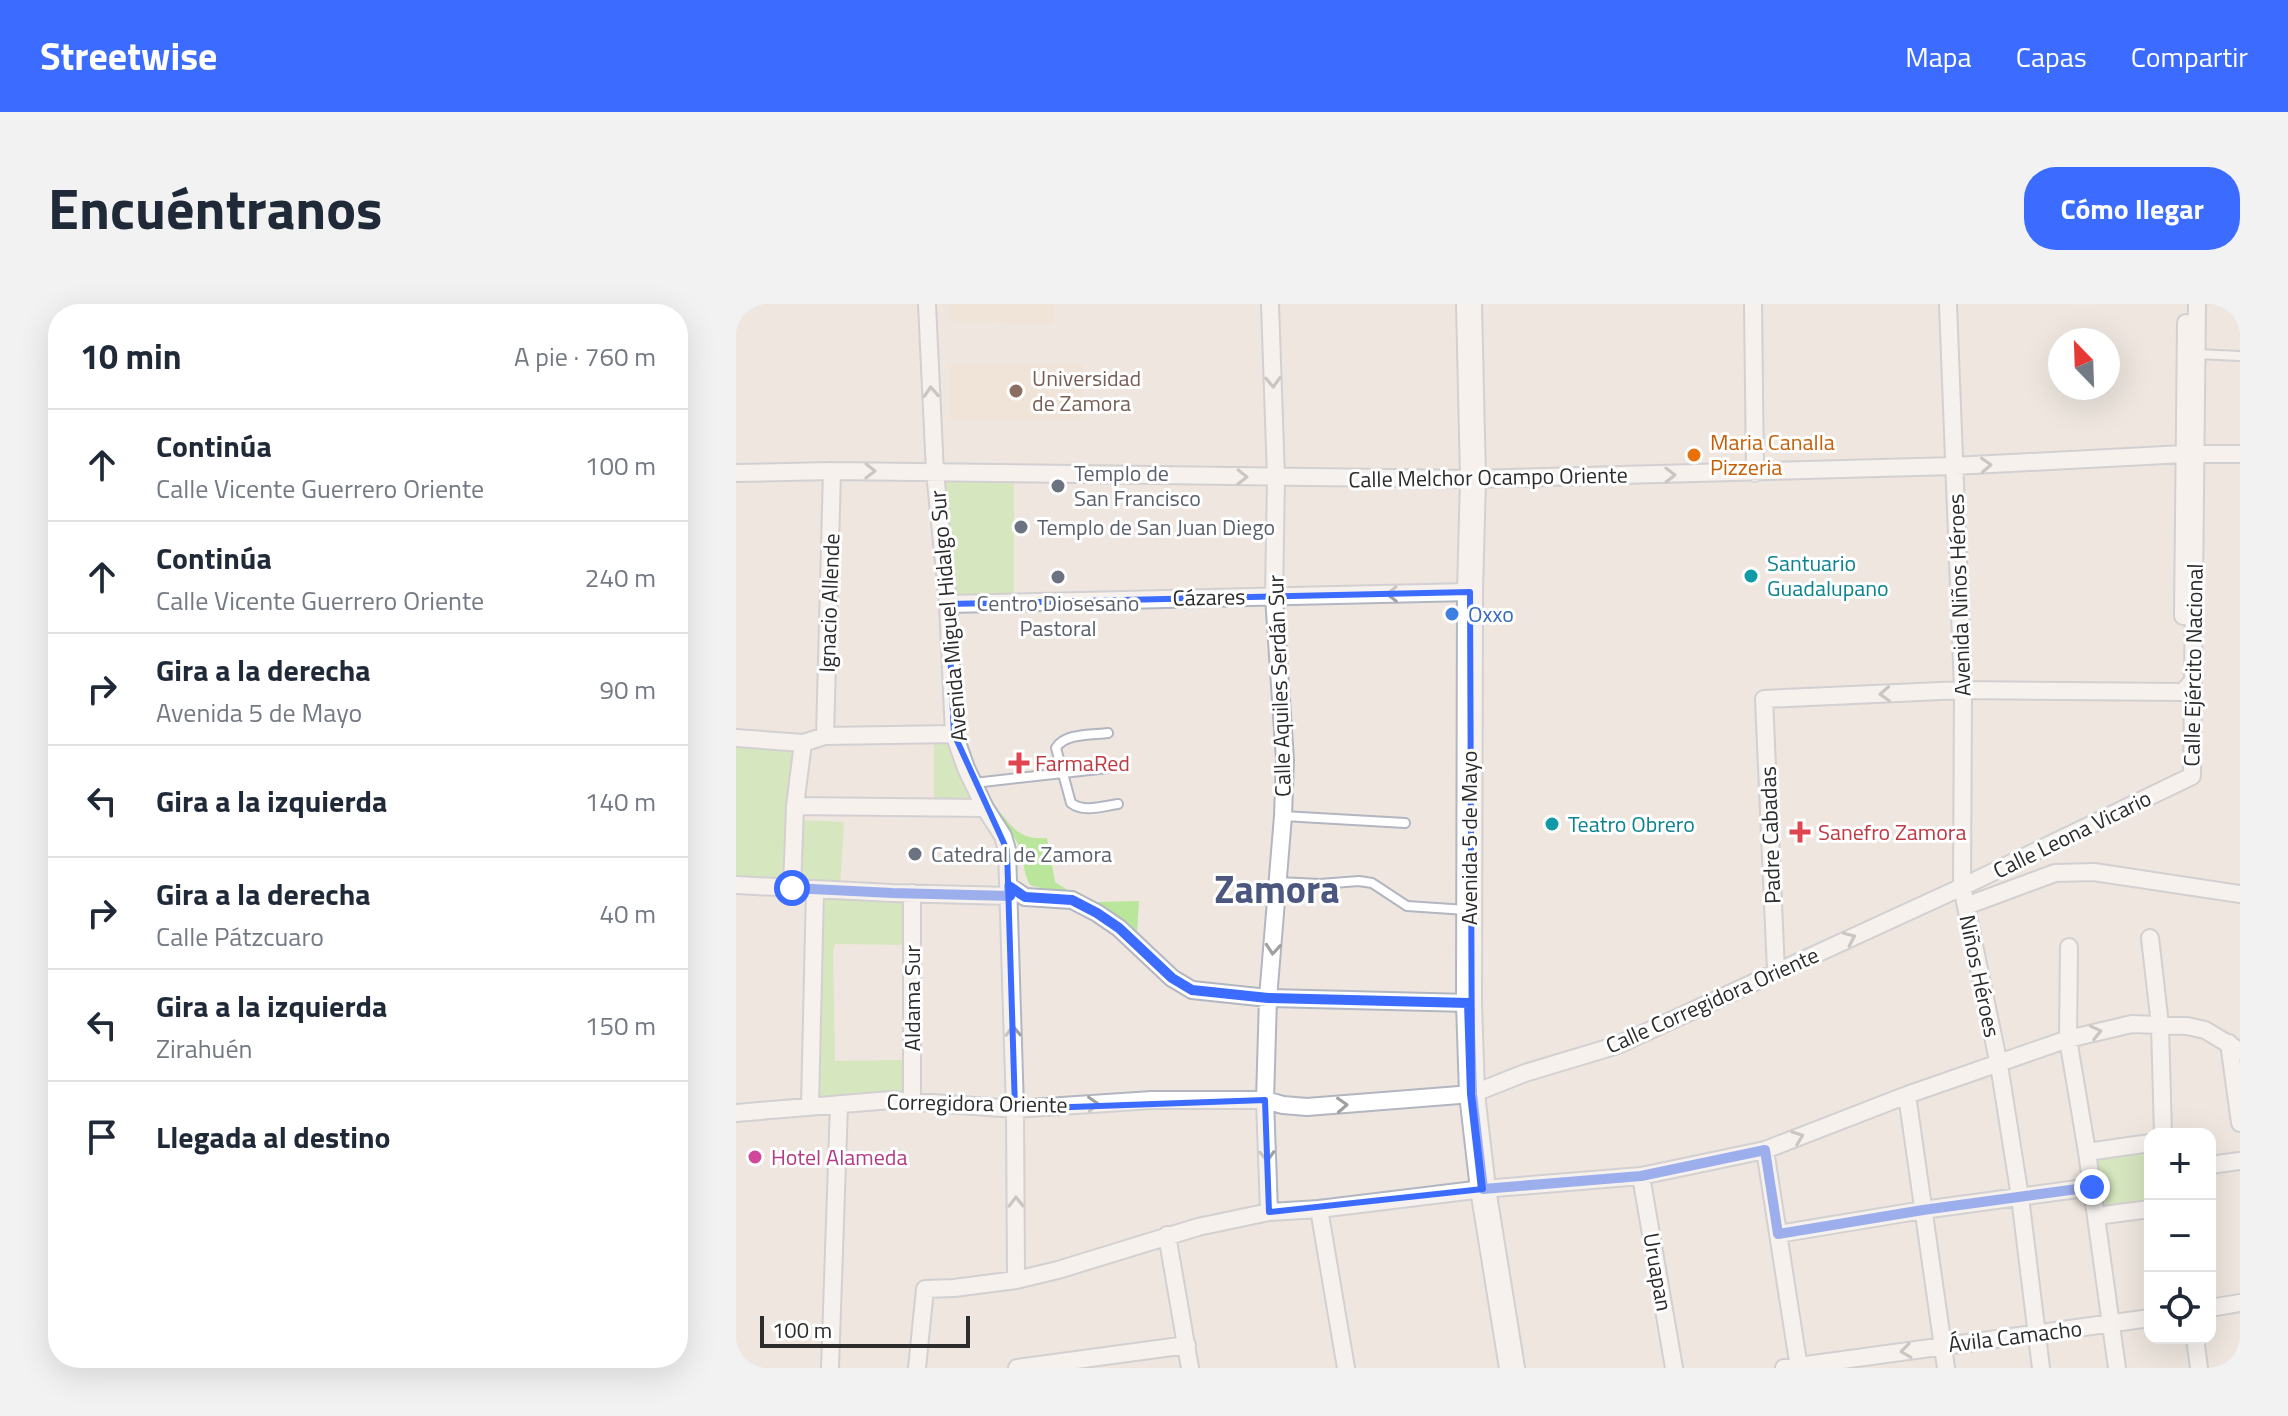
<!DOCTYPE html>
<html lang="es">
<meta charset="utf-8">
<style>
body{margin:0;font-family:"Titillium Web",sans-serif;background:#f2f2f3;color:#1f2937}
.controls{position:absolute;right:24px;bottom:24px;display:grid;overflow:hidden;border-radius:16px;box-shadow:0 8px 32px #0002}
.controls button{width:72px;height:72px;display:grid;place-items:center;padding:0;border:0;border-bottom:2px solid #e0e1e3;background:#fff;color:#1f2937;font:40px sans-serif}
.compass{position:absolute;left:1312px;top:24px;width:72px;height:72px;border-radius:50%;background:#fff;box-shadow:0 8px 32px #0002;rotate:337deg}
.scale{position:absolute;left:24px;bottom:20px;width:210px;box-sizing:border-box;padding-left:8px;border:4px solid #2c2c2c;border-top:0;font-size:22px;line-height:28px;white-space:nowrap;color:#2c2c2c;-webkit-text-stroke:6px #fff;paint-order:stroke}
.stop{position:absolute;width:24px;height:24px;margin:-18px;border:6px solid #3b6cff;border-radius:50%;background:#fff}
.stop.end{background:#3b6cff;border-color:#fff;box-shadow:0 2px 8px #0008}
.list{margin:0;padding:0;list-style:none}
h2{display:flex;justify-content:space-between;align-items:center;height:104px;margin:0;padding:0 32px;font-size:34px}
h2 small{font-size:26px;font-weight:400;color:#747a83}
.list li{display:grid;grid-template-columns:52px 1fr auto;gap:24px;align-items:center;box-sizing:border-box;height:112px;padding:0 32px;border-top:2px solid #e0e1e3}
.list b{display:block;font-size:30px;white-space:nowrap}
.list p{margin:0;font-size:26px;white-space:nowrap;color:#747a83}
.list em{font-size:26px;font-style:normal;color:#747a83}
.icon{flex:none;width:44px;height:44px;fill:none;stroke:currentColor;stroke-width:2;stroke-linecap:round;stroke-linejoin:round}
.map{position:relative;flex:none;width:1504px;height:1064px;overflow:hidden;border-radius:32px}
header{display:flex;align-items:center;gap:48px;box-sizing:border-box;height:112px;padding:0 40px;background:#3b6cff;color:#fff}
header strong{font-size:38px}
nav{display:flex;gap:44px;margin-inline-start:auto;font-size:28px}
.intro{display:flex;align-items:center;justify-content:space-between;box-sizing:border-box;height:192px;padding:0 48px}
h1{margin:0;font-size:56px}
.button{padding:20px 36px;border-radius:32px;background:#3b6cff;color:#fff;font-size:28px;font-weight:700}
main{display:flex;gap:48px;padding:0 48px}
aside{flex:1;background:#fff;border-radius:32px;box-shadow:0 8px 32px #0002}
.map>svg:first-child{display:block}
</style>
<header>
<strong>Streetwise</strong>
<nav><a>Mapa</a><a>Capas</a><a>Compartir</a></nav>
</header>
<div class="intro"><h1>Encuéntranos</h1><a class="button">Cómo llegar</a></div>
<main>
<aside>
<h2>10 min<small>A pie · 760 m</small></h2>
<ul class="list">
<li><svg class="icon" aria-label="ahead" viewBox="0 0 24 24"><path d="M12 20V5M6 11l6-6 6 6"/></svg><div><b>Continúa</b><p>Calle Vicente Guerrero Oriente</p></div><em>100 m</em></li>
<li><svg class="icon" aria-label="ahead" viewBox="0 0 24 24"><path d="M12 20V5M6 11l6-6 6 6"/></svg><div><b>Continúa</b><p>Calle Vicente Guerrero Oriente</p></div><em>240 m</em></li>
<li><svg class="icon" aria-label="right" viewBox="0 0 24 24"><path d="M7 20v-9h11M14 6l5 5-5 5"/></svg><div><b>Gira a la derecha</b><p>Avenida 5 de Mayo</p></div><em>90 m</em></li>
<li><svg class="icon" aria-label="left" viewBox="0 0 24 24"><path d="M17 20v-9H6M10 6l-5 5 5 5"/></svg><div><b>Gira a la izquierda</b></div><em>140 m</em></li>
<li><svg class="icon" aria-label="right" viewBox="0 0 24 24"><path d="M7 20v-9h11M14 6l5 5-5 5"/></svg><div><b>Gira a la derecha</b><p>Calle Pátzcuaro</p></div><em>40 m</em></li>
<li><svg class="icon" aria-label="left" viewBox="0 0 24 24"><path d="M17 20v-9H6M10 6l-5 5 5 5"/></svg><div><b>Gira a la izquierda</b><p>Zirahuén</p></div><em>150 m</em></li>
<li><svg class="icon" aria-label="arrive" viewBox="0 0 24 24"><path d="M6 21V4h12l-3 4 3 4H6"/></svg><div><b>Llegada al destino</b></div></li>
</ul>
</aside>
<div class="map">
<svg width="1504" height="1064" viewBox="0 0 1504 1064">
<rect width="100%" height="100%" fill="#eee6df"/>
<!-- education -->
<path fill="#f0e3ce" d="M212 0H317V19L213 17Z
M347 60V114L213 115V61Z"/>
<!-- green -->
<path fill="#b9e69a" d="M209 175H278V293L219 295Z
M198 430H218L249 504H198Z
M0 434 67 439 62 516 108 518 104 583 56 584 0 580Z
M259 503C278 523 281 536 311 534L319 578 344 594 294 581C288 570 288 560 285 549 280 532 268 518 259 503Z
M79 589 176 594 177 641 99 640 97 648 99 757 165 756 176 761V798L75 796Z
M403 597 401 628 358 598Z
M1414 846V900L1371 906 1361 852Z"/>
<g fill="none" stroke-linecap="round" stroke-linejoin="round">
<!-- lane casing -->
<g stroke="#b2b6c0" stroke-width="12">
<path id="lane" d="M1461 50 1504 52
M372 429C356 431 328 429 320 444L335 499C348 509 367 502 382 500
M238 479 381 463
M547 512 669 519
M542 578 584 580 623 577 636 579 671 602 730 606"/>
</g>
<!-- street casing -->
<g stroke="#b2b6c0" stroke-width="20">
<path id="street" d="M191 0 199 168 212 300 218 430 230 464 249 504 267 532 271 546 279 805 280 976
M1017 0 1019 169
M1212 0 1227 386 1226 583 1263 761 1284 893 1305 1064
M0 169 96 167 737 175 1218 162 1448 150H1504
M212 300 734 288
M1447 312 1450 19
M89 432 96 167
M0 434 67 439 89 432 218 430
M59 502 249 504
M0 581 156 589 274 592
M273 582 289 593 336 596 361 609 383 624 436 674 456 686 532 694 733 699
M56 584 59 502 67 439
M176 589V798
M1230 602 1319 569 1358 568 1504 590
M1414 634 1424 721 1427 830
M1333 643 1332 735 1351 848 1381 1064
M1040 667 1028 395 1227 386 1447 388 1457 377
M1493 739 1504 819
M1171 791 1210 1064
M74 801 79 585
M0 809 155 796 279 805 416 796H529L547 801 571 803 736 790 789 769 882 741 1226 583 1456 472 1461 0
M1029 846 1063 1064
M1351 848 1414 839
M1474 861 1504 857
M905 872 938 1064
M583 905 610 1064
M533 908 529 796 532 694 547 512 549 456 538 292 540 174 534 0
M1360 912 1414 905
M1042 930 1187 906 1356 883
M431 931 454 1064
M1474 1004 1504 999
M1459 1034 1463 1064
M94 1064 103 800
M181 1064 189 985 218 984 280 976 322 966 462 923 533 908 583 905 747 885 905 872 1029 846 1171 791 1332 735 1396 720 1451 722 1469 726 1504 747
M281 1064 451 1041
M1048 1064 1414 1014"/>
</g>
<!-- secondary casing -->
<g stroke="#b2b6c0" stroke-width="28">
<path id="secondary" d="M733 0 737 175 734 288 733 699 736 790 747 885 776 1064"/>
</g>
<!-- lane -->
<use href="#lane" stroke="#fff" stroke-width="8"/>
<!-- street -->
<use href="#street" stroke="#fff" stroke-width="16"/>
<!-- secondary -->
<use href="#secondary" stroke="#fff" stroke-width="24"/>
</g>
<!-- one-way arrows -->
<defs><path id="oneway-chevron" d="M-2-3.5L2.5 0L-2 3.5" fill="none" stroke-width="1.6" stroke-linecap="round" stroke-linejoin="round" transform="scale(2)"/></defs>
<g stroke="#a0a0a0">
<use href="#oneway-chevron" transform="translate(537 78) rotate(88)"/>
<use href="#oneway-chevron" transform="translate(195 88) rotate(-93)"/>
<use href="#oneway-chevron" transform="translate(1250 161) rotate(-3)"/>
<use href="#oneway-chevron" transform="translate(134 167) rotate(1)"/>
<use href="#oneway-chevron" transform="translate(934 171) rotate(-1)"/>
<use href="#oneway-chevron" transform="translate(506 173) rotate(1)"/>
<use href="#oneway-chevron" transform="translate(656 290) rotate(179)"/>
<use href="#oneway-chevron" transform="translate(1149 390) rotate(177)"/>
<use href="#oneway-chevron" transform="translate(1114 634) rotate(-24)"/>
<use href="#oneway-chevron" transform="translate(537 645) rotate(95)"/>
<use href="#oneway-chevron" transform="translate(277 727) rotate(-92)"/>
<use href="#oneway-chevron" transform="translate(1360 728) rotate(-13)"/>
<use href="#oneway-chevron" transform="translate(357 800) rotate(-3)"/>
<use href="#oneway-chevron" transform="translate(606 801) rotate(-3)"/>
<use href="#oneway-chevron" transform="translate(1062 833) rotate(-21)"/>
<use href="#oneway-chevron" transform="translate(531 852) rotate(88)"/>
<use href="#oneway-chevron" transform="translate(280 898) rotate(-91)"/>
<use href="#oneway-chevron" transform="translate(1170 1047) rotate(172)"/>
</g>
<g fill="none" stroke-linecap="round" stroke-linejoin="round">
<!-- route -->
<path stroke="#3b6cff" stroke-width="10" d="M56 584 156 589 274 592 273 582 289 593 336 596 361 609 383 624 436 674 456 686 532 694 733 699 736 790 747 885 905 872 1029 846 1042 930 1187 906 1356 883"/>
</g>
<!-- marked area -->
<path d="M0 0H1504V1064H0ZM734 288 736 790 747 885 533 908 529 796 279 805 271 546 218 430 212 300Z" fill="#eee6df" fill-opacity=".55" fill-rule="evenodd"/>
<path fill="none" stroke="#3b6cff" stroke-width="6" stroke-linejoin="round" d="M734 288 736 790 747 885 533 908 529 796 279 805 271 546 218 430 212 300Z"/>
<!-- markers -->
<circle fill="#8d6e63" stroke="#fff" stroke-width="3" cx="280" cy="87" r="8"/>
<circle fill="#e8710a" stroke="#fff" stroke-width="3" cx="958" cy="151" r="8"/>
<g fill="#6b7280" stroke="#fff" stroke-width="3">
<circle cx="322" cy="182" r="8"/>
<circle cx="285" cy="223" r="8"/>
<circle cx="322" cy="273" r="8"/>
<circle cx="179" cy="550" r="8"/>
</g>
<g fill="#0f9aa8" stroke="#fff" stroke-width="3">
<circle cx="1015" cy="272" r="8"/>
<circle cx="816" cy="520" r="8"/>
</g>
<circle fill="#3f7fe0" stroke="#fff" stroke-width="3" cx="716" cy="310" r="8"/>
<g fill="#e0444e" stroke="#fff" stroke-width="3">
<path d="M279 447h8v8h8v8h-8v8h-8v-8h-8v-8h8z"/>
<path d="M1060 516h8v8h8v8h-8v8h-8v-8h-8v-8h8z"/>
</g>
<circle fill="#d1479c" stroke="#fff" stroke-width="3" cx="19" cy="853" r="8"/>
<g text-anchor="middle" stroke-width="6" stroke-linejoin="round" paint-order="stroke">
<!-- education labels -->
<g font-size="22" fill="#785e54" stroke="#fff" text-anchor="start">
<text x="296" y="82">Universidad<tspan x="296" dy="25">de Zamora</tspan></text>
</g>
<!-- food labels -->
<g font-size="22" fill="#c56008" stroke="#fff" text-anchor="start">
<text x="974" y="146">Maria Canalla<tspan x="974" dy="25">Pizzeria</tspan></text>
</g>
<!-- worship labels -->
<g font-size="22" fill="#5b616d" stroke="#fff" text-anchor="start">
<text x="338" y="177">Templo de<tspan x="338" dy="25">San Francisco</tspan></text>
<text x="301" y="231">Templo de San Juan Diego</text>
<text x="322" y="307" text-anchor="middle">Centro Diosesano<tspan x="322" dy="25">Pastoral</tspan></text>
<text x="195" y="558">Catedral de Zamora</text>
</g>
<!-- street labels -->
<g font-size="22" fill="#2c2c2c" stroke="#fff">
<text transform="translate(752 173) rotate(-1)" y="8">Calle Melchor Ocampo Oriente</text>
<text transform="translate(1223 291) rotate(-92)" y="8">Avenida Niños Héroes</text>
<text transform="translate(473 293) rotate(-1)" y="8">Cázares</text>
<text transform="translate(93 299) rotate(-88)" y="8">Ignacio Allende</text>
<text transform="translate(212 312) rotate(-95)" y="8">Avenida Miguel Hidalgo Sur</text>
<text transform="translate(1457 361) rotate(-89)" y="8">Calle Ejército Nacional</text>
<text transform="translate(543 382) rotate(-92)" y="8">Calle Aquiles Serdán Sur</text>
<text transform="translate(1336 530) rotate(-26)" y="8">Calle Leona Vicario</text>
<text transform="translate(1034 531) rotate(-92)" y="8">Padre Cabadas</text>
<text transform="translate(733 534) rotate(-90)" y="8">Avenida 5 de Mayo</text>
<text transform="translate(1244 672) rotate(78)" y="8">Niños Héroes</text>
<text transform="translate(176 694) rotate(-90)" y="8">Aldama Sur</text>
<text transform="translate(976 696) rotate(-24)" y="8">Calle Corregidora Oriente</text>
<text transform="translate(241 799) rotate(1)" y="8">Corregidora Oriente</text>
<text transform="translate(922 968) rotate(80)" y="8">Uruapan</text>
<text transform="translate(1279 1032) rotate(-7)" y="8">Ávila Camacho</text>
</g>
<!-- culture labels -->
<g font-size="22" fill="#0d838f" stroke="#fff" text-anchor="start">
<text x="1031" y="267">Santuario<tspan x="1031" dy="25">Guadalupano</tspan></text>
<text x="832" y="528">Teatro Obrero</text>
</g>
<!-- shop labels -->
<g font-size="22" fill="#366cbe" stroke="#fff" text-anchor="start">
<text x="732" y="318">Oxxo</text>
</g>
<!-- health labels -->
<g font-size="22" fill="#be3a42" stroke="#fff" text-anchor="start">
<text x="299" y="467">FarmaRed</text>
<text x="1082" y="536">Sanefro Zamora</text>
</g>
<!-- hotel labels -->
<g font-size="22" fill="#b23c85" stroke="#fff" text-anchor="start">
<text x="35" y="861">Hotel Alameda</text>
</g>
<!-- town labels -->
<g font-size="38" font-weight="bold" fill="#4b577f" stroke="#fff">
<text x="541" y="599">Zamora</text>
</g>
</g>
</svg>
<div class="controls">
<button>+</button>
<button>−</button>
<button><svg class="icon" aria-label="locate" viewBox="0 0 24 24"><circle cx="12" cy="12" r="6"/><path d="M12 2v4M12 18v4M2 12h4M18 12h4"/></svg></button>
</div>
<svg class="compass" viewBox="-18 -18 36 36"><path d="M0-13l5 13h-10z" fill="#e53935"/><path d="M0 13l5-13h-10z" fill="#747a83"/></svg>
<div class="scale">100 m</div>
<div class="stop" style="left:56px;top:584px"></div>
<div class="stop end" style="left:1356px;top:883px"></div>
</div>
</main>
